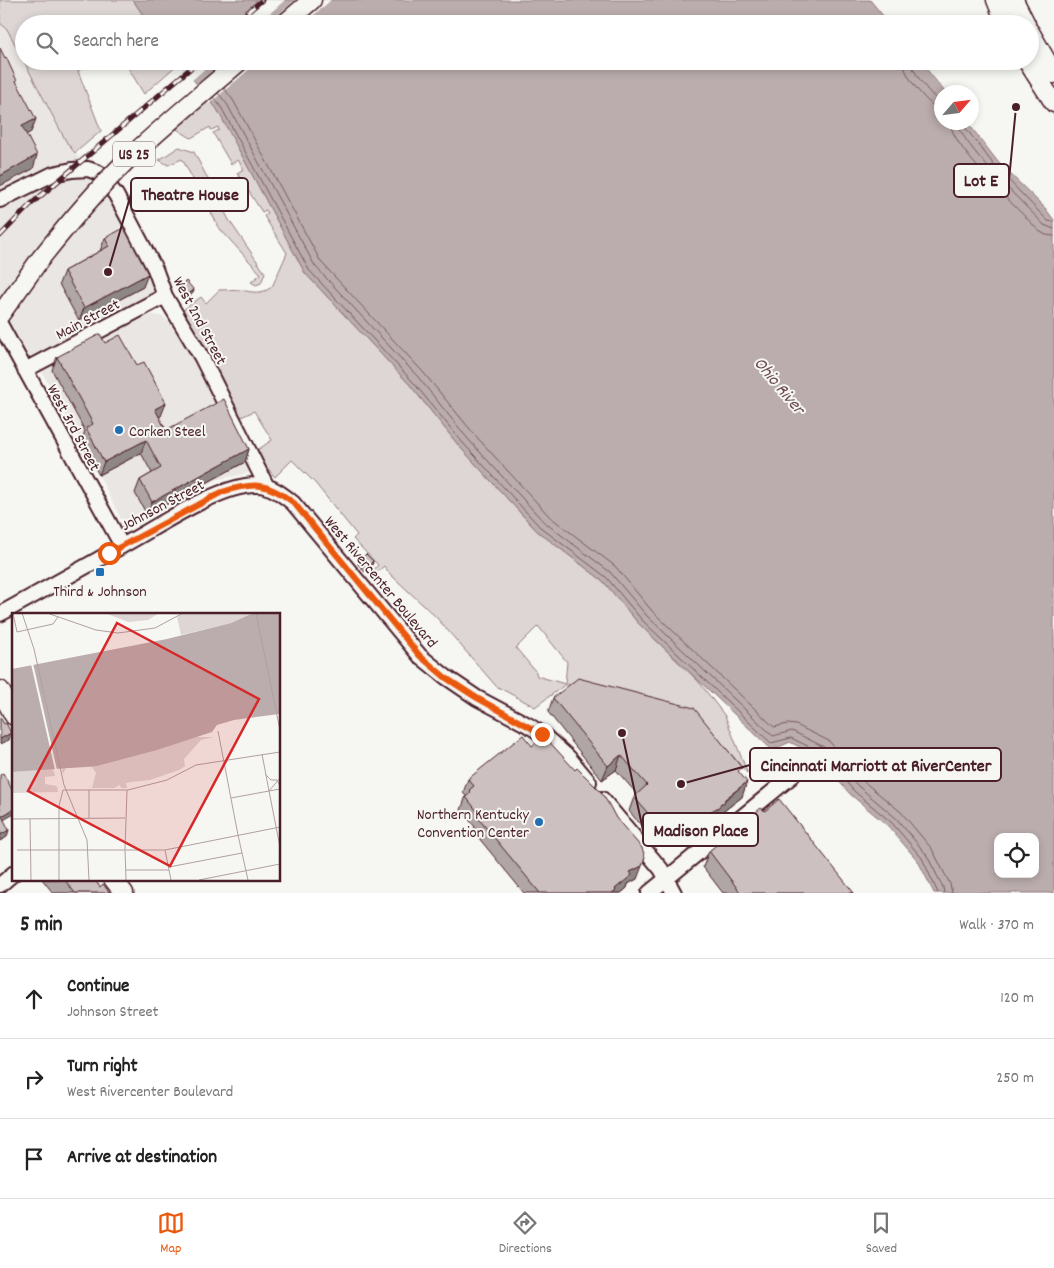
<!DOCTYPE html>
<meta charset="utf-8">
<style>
body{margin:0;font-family:Dekko,sans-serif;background:#f2f2f2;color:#222}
.controls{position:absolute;right:15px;bottom:15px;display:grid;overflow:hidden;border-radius:10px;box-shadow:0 2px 8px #0003}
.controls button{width:45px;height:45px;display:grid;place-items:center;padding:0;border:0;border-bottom:1px solid #e0e0e0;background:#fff;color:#222;font:25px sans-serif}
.compass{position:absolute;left:934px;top:85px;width:45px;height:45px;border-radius:50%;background:#fff;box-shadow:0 2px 8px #0003;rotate:62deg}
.stop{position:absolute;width:15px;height:15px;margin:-11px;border:4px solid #ea580c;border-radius:50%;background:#fff}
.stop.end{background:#ea580c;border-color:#fff;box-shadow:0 1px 5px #0008}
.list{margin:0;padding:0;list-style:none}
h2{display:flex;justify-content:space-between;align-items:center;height:65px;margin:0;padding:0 20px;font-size:21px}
h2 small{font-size:16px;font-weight:400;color:#767676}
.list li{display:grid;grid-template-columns:32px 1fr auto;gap:15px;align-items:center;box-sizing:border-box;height:80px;padding:0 20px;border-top:1px solid #e0e0e0}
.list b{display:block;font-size:19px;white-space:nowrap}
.list p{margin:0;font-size:16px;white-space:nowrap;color:#767676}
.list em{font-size:16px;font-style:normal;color:#767676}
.icon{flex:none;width:28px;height:28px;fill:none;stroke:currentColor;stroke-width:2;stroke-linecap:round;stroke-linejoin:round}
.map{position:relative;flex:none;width:1054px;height:893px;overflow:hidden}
.search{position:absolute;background:#fff;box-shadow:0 2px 8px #0003;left:15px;right:15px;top:15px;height:55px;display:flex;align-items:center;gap:12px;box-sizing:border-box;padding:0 18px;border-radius:28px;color:#767676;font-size:19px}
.sheet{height:305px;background:#fff}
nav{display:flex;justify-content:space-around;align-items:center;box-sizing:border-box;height:70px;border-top:1px solid #e0e0e0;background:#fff;font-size:14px;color:#767676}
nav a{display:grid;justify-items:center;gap:2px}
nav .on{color:#ea580c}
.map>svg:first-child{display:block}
</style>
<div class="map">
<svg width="1054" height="893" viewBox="0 0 1054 893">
<rect width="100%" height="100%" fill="#f6f6f2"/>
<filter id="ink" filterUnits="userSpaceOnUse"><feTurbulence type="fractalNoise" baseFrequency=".02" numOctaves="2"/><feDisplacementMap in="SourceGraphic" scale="10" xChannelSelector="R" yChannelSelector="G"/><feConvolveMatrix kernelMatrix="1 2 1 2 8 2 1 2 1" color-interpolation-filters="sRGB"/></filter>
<g filter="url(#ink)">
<!-- built -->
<path fill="#e9e6e3" d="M0 23 7 29 67 143 88 169 99 173 165 296 25 370 0 324Z
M153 315 161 316 167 320 186 347 251 470 249 473 219 479 168 503 138 521 131 523 121 519 99 475 42 372 139 317Z"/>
<!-- green -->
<path fill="#ddd6d5" stroke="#947a80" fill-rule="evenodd" d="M0 0H133L149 24H24V61H94L78 71 101 131 75 153 67 143 7 29 0 23Z
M124 61H178L179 63 144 94Z
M209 99 217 109 305 273 410 385 459 446 537 531 603 581 638 623 699 682 725 716 748 774 697 714 699 722 566 684 535 707 496 686 436 617 390 574 384 566 376 573H371L378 565 353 539 357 535 315 483 292 460 275 477 264 464 256 451 272 440 254 411 239 418 183 310 201 297 206 303 219 290C226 290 234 289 240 290 253 292 260 295 272 287L287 253 264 216 268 213 266 210 262 212 237 173 244 169 238 160 231 164 213 133 219 130 218 127 211 130 210 127 191 138 175 128ZM538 626 567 662 565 684 537 676 536 672 516 648Z
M179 147 194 152 229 220 265 273 261 283 256 285 251 282 261 274 220 229 182 159 168 165 159 160Z"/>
<!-- water -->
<path fill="#bbadae" stroke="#8e747a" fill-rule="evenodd" d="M133 0H870L890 24H149Z
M178 61H920L945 92H942V122L968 123 998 162 1045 208 1054 220V893H934L918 861 888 826 850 794 817 756 790 742 772 750 638 623 603 581 537 531 459 446 410 385 305 273 217 109ZM998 837H1035V874H998Z"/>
<!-- pier -->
<path fill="#f6f6f2" d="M264 0H285L258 24H236Z
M295 0H331L304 24H267Z
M192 61H214L191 81 182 70Z
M223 61H259L209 104 195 86Z"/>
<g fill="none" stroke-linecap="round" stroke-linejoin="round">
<!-- shore -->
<path stroke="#77585f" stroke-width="1" d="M903 61C903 75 929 107 942 111
M911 61C911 71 933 99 942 103
M224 88 233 100 321 262 423 372 474 434 550 517 615 566 652 611 774 727 788 724 796 725 829 741 863 781 901 812 932 849 950 884 952 893
M218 93 227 104 315 266 418 377 468 439 544 522 610 572 647 616 773 736 792 731 824 747 858 786 896 818 926 854 943 887 944 893
M213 97 221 107 309 270 413 382 463 443 540 527 606 577 642 620 771 743 791 738 820 752 854 791 892 823 922 858 938 893
M950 122C951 148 1020 210 1039 231L1046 235 1054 236
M958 122C959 144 1027 206 1044 225L1054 229
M964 122 965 127 994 165 1048 221 1054 222"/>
<!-- minor casing -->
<g stroke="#4a1f2b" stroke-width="18">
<path id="minor" d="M0 200 53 174 72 170 88 169 99 173 116 195 155 269 165 296 202 358 267 487
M0 324 122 546
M25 370 165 296
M0 614C45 589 91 564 136 538 166 521 223 484 257 485 271 485 283 495 293 503L420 656 446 677 477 698 528 725 542 734 569 758 589 782
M602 799 661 869 674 893
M0 885 14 873
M649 893 792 776"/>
</g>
<!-- major casing -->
<g stroke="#4a1f2b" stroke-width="21">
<path id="major" d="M996 0 1006 24
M1014 0 1026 24
M284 24 312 0
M1030 32 1054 74
M1027 61 1054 103
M0 315 41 258
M0 690 14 716
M113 879 124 893"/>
</g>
<!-- minor -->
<use href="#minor" stroke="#f6f6f2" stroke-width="14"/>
<!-- major -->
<use href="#major" stroke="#f6f6f2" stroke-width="18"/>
<!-- rail casing -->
<g stroke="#4a1f2b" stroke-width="5">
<path id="rail" d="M234 24 262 0
M0 236 30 205 199 61"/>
</g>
<!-- rail -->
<use href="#rail" stroke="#f6f6f2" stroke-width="3" stroke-dasharray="9" stroke-linecap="butt"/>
<!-- major-bridge casing -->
<g stroke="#4a1f2b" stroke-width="21" stroke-linecap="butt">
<path id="major-bridge" d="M41 258C68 224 96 191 127 160 163 126 202 94 240 61"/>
</g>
<!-- major-bridge -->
<use href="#major-bridge" stroke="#f6f6f2" stroke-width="18"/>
</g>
<!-- wall -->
<path fill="#afa6a5" stroke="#4a1f2b" d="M105 238 143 287 79 321 59 284 64 271 100 251Z
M180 287 194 290 193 293 186 299 179 290Z
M105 343 161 416 159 417 166 430 249 449 245 462 147 515 135 493 140 480 152 473 141 453 99 475 81 442 85 431 52 370 57 357Z
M359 561H373L372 565 365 572 358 564Z
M553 698 740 774 742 797 720 814 719 817 715 818 714 821 706 825 705 829H701L700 832 697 833 695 836 692 837 690 840 682 845 674 834 670 837 663 832 653 840 629 811 634 797 637 794 616 770 602 780 548 712Z
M532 746 616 818 637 879 628 884 627 888 621 893H524L473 831 475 827 461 810 466 796 463 793 468 779Z
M765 811 854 893H723L703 867 709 851Z
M42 879H94L100 887 109 892V893H53Z"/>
<!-- shaded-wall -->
<path fill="#8f8786" stroke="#4a1f2b" d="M36 119 31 132 17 140 22 126Z
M37 155 33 169 0 186V176Z
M148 274 143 287 79 321 84 308Z
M194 290 193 293 186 299 187 295Z
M166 403 161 416 150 422 155 409Z
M146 440 141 453 99 475 104 462Z
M249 449 245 462 147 515 152 502Z
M373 561 372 565 365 572 366 568Z
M11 733 9 740 0 744V739Z
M621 755 616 770 602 780 608 766Z
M747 782 742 797 720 814 719 817 715 818 714 821 706 825 705 829H701L700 832 697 833 695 836 692 837 690 840 682 845 687 831Z
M14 809V814L0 822 2 816Z
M668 817 663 832 653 840 658 825Z
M679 820 674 834 670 837 675 822Z
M9 830 7 837 0 841V835Z
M642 866 637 879 628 884 627 888 621 893H612L630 872Z"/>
<!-- building -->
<path fill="#ccc1c0" stroke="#4a1f2b" d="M0 48 5 58 6 57 17 81H16L36 119 22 126 37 155 0 176Z
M124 228 148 274 84 308 64 271 109 246 105 238Z
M186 281 194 290 187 295 180 287Z
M100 334 105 343 120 335 137 365 144 362 166 403 155 409 166 430 224 399 249 449 152 502 140 480 161 468 146 440 104 462 86 428 93 424 57 357Z
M366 554 373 561 366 568 359 561Z
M578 678 694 708 742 768 738 771 747 782 725 799 724 803H721L719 807 711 811 710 814 707 815 705 818H702L701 822 697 823 696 826 687 831 679 820 675 822 668 817 658 825 634 797 647 785 621 755 608 766 553 698Z
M0 717 4 724 6 723 11 733 0 739Z
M523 735 532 746 544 736 575 770 577 768 601 792 608 803 616 818 642 848 645 857 642 866 630 872 632 875 615 889 616 890 612 893H540L478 818 481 816 466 797 471 792 469 790 474 786 468 779Z
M3 773 14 793V809L2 816 9 830 0 835V775Z
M779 799 854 893H739L740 892 709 851 761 808 765 811Z
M64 879H94L100 887 103 884 109 892 108 893H75Z"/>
</g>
<g fill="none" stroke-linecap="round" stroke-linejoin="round" filter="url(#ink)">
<!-- route -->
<path stroke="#ea580c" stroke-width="6" d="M109 553 222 492C254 482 267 482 294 503L420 656 446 678 477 698 542 734"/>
</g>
<!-- markers -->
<g fill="#1f6fb2" stroke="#f6f6f2" stroke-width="2">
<circle cx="119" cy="430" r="5"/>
<rect x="95" y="567" width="10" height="10" rx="2.5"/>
<circle cx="539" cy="822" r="5"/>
</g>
<g text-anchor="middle" stroke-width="4" stroke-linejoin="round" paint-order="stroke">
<!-- shield labels -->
<rect fill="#f6f6f2" stroke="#7e6067" stroke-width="1" x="113" y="141.5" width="42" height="25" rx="4"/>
<g font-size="15" font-weight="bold" fill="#4a1f2b">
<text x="134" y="159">US 25</text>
</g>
<!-- street labels -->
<g font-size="16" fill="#4a1f2b" stroke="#f6f6f2">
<text transform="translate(87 318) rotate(-28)" y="6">Main Street</text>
<text transform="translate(201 320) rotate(62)" y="6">West 2nd Street</text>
<text transform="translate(75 427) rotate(62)" y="6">West 3rd Street</text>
<text transform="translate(162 504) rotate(-28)" y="6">Johnson Street</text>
<text transform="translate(382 581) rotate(50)" y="6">West Rivercenter Boulevard</text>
</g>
<!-- poi labels -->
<g font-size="16" fill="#4a1f2b" stroke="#f6f6f2" text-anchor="start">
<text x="129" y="436">Corken Steel</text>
<text x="100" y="596" text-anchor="middle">Third &amp; Johnson</text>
<text x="529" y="819" text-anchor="end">Northern Kentucky<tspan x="529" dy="18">Convention Center</tspan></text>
</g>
<!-- water labels -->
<g font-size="18" font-style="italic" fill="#6c4a52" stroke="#f6f6f2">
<text transform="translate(780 385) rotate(50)" y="6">Ohio River</text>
</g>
</g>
<!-- overview -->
<g transform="translate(12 613)">
<rect width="268" height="268" fill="#f6f6f2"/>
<path d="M93 0H147L136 7 116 9ZM171 0H241L219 10 169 22 165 4ZM183 124H202L189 127 172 146 173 153 167 157 138 167 119 169 114 170 115 175H109L108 172 102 175H80L84 160 80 154 54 155 51 161 49 153H85ZM41 155 43 163 33 164V171L45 173 46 179 0 180V159Z" fill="#ddd6d5"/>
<path d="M241 0H267V101L222 107 205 112 200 119 145 137 85 153 0 159V56L155 26 219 10Z" fill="#bbadae"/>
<path d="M21 50 45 157H43L19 51Z" fill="#f6f6f2"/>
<path fill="none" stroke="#b1a0a2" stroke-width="1" d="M1 0 5 19 41 11 46 4M10 0 22 36 52 172 75 227 77 267M35 0 84 17 106 20 143 15 171 0M244 0 268 117M206 118 226 222M250 141 257 178M253 161 259 167H265L268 173M268 165 257 178 268 234M77 177V205M219 185 268 176M0 206 113 205M18 206 19 267M226 222 236 267M113 236 115 177M113 236 114 267M5 237H153L268 214M153 237 159 267M157 254 230 240M114 257H157M47 267V193L51 177H116L155 167 184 152 268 139M187 267 268 251"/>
<path fill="#d62828" fill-opacity="0.15" stroke="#d62828" stroke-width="2.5" d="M105 10 247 86 158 253 16 178Z"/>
<rect width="268" height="268" fill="none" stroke="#4a1f2b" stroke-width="2.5"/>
</g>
<!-- callouts -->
<path fill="none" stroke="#4a1f2b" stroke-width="2" d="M1016 107L1009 180M108 272L131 194M681 784L750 765M622 733L643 830"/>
<g fill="#4a1f2b" stroke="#f6f6f2" stroke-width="2">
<circle cx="1016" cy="107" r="5"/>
<circle cx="108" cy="272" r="5"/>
<circle cx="681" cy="784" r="5"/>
<circle cx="622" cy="733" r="5"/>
</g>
<g fill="#f6f6f2" stroke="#4a1f2b" stroke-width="2">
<rect x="954" y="164" width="55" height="33" rx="5"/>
<rect x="131" y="178" width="117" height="33" rx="5"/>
<rect x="750" y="748" width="251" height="33" rx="5"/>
<rect x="643" y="813" width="115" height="33" rx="5"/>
</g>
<g font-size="18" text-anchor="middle" font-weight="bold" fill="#4a1f2b">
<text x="981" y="186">Lot E</text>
<text x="190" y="200">Theatre House</text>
<text x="876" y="771">Cincinnati Marriott at RiverCenter</text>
<text x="701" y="836">Madison Place</text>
</g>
</svg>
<div class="controls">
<button><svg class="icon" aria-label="locate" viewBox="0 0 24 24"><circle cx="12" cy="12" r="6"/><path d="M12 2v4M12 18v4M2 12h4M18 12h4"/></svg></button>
</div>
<svg class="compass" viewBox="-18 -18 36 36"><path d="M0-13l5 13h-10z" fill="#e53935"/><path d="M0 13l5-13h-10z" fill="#767676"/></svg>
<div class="stop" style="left:109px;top:553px"></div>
<div class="stop end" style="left:542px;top:734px"></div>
<div class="search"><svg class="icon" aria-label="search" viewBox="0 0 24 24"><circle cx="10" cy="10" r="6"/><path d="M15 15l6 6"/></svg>Search here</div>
</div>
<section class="sheet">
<h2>5 min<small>Walk · 370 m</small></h2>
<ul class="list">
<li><svg class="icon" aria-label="ahead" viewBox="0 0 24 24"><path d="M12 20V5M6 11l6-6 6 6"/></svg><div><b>Continue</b><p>Johnson Street</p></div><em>120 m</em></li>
<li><svg class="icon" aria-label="right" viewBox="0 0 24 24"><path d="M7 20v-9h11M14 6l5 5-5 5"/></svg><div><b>Turn right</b><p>West Rivercenter Boulevard</p></div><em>250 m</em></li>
<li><svg class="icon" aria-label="arrive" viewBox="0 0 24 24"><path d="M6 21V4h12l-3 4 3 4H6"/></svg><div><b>Arrive at destination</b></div></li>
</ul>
</section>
<nav>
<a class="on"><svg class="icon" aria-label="map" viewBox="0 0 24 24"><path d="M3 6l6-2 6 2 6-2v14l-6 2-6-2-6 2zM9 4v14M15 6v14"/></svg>Map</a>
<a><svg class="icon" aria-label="directions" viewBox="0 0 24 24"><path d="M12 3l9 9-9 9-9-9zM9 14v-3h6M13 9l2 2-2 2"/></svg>Directions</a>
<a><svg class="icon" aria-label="saved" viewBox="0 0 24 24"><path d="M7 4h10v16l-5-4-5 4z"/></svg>Saved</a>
</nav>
